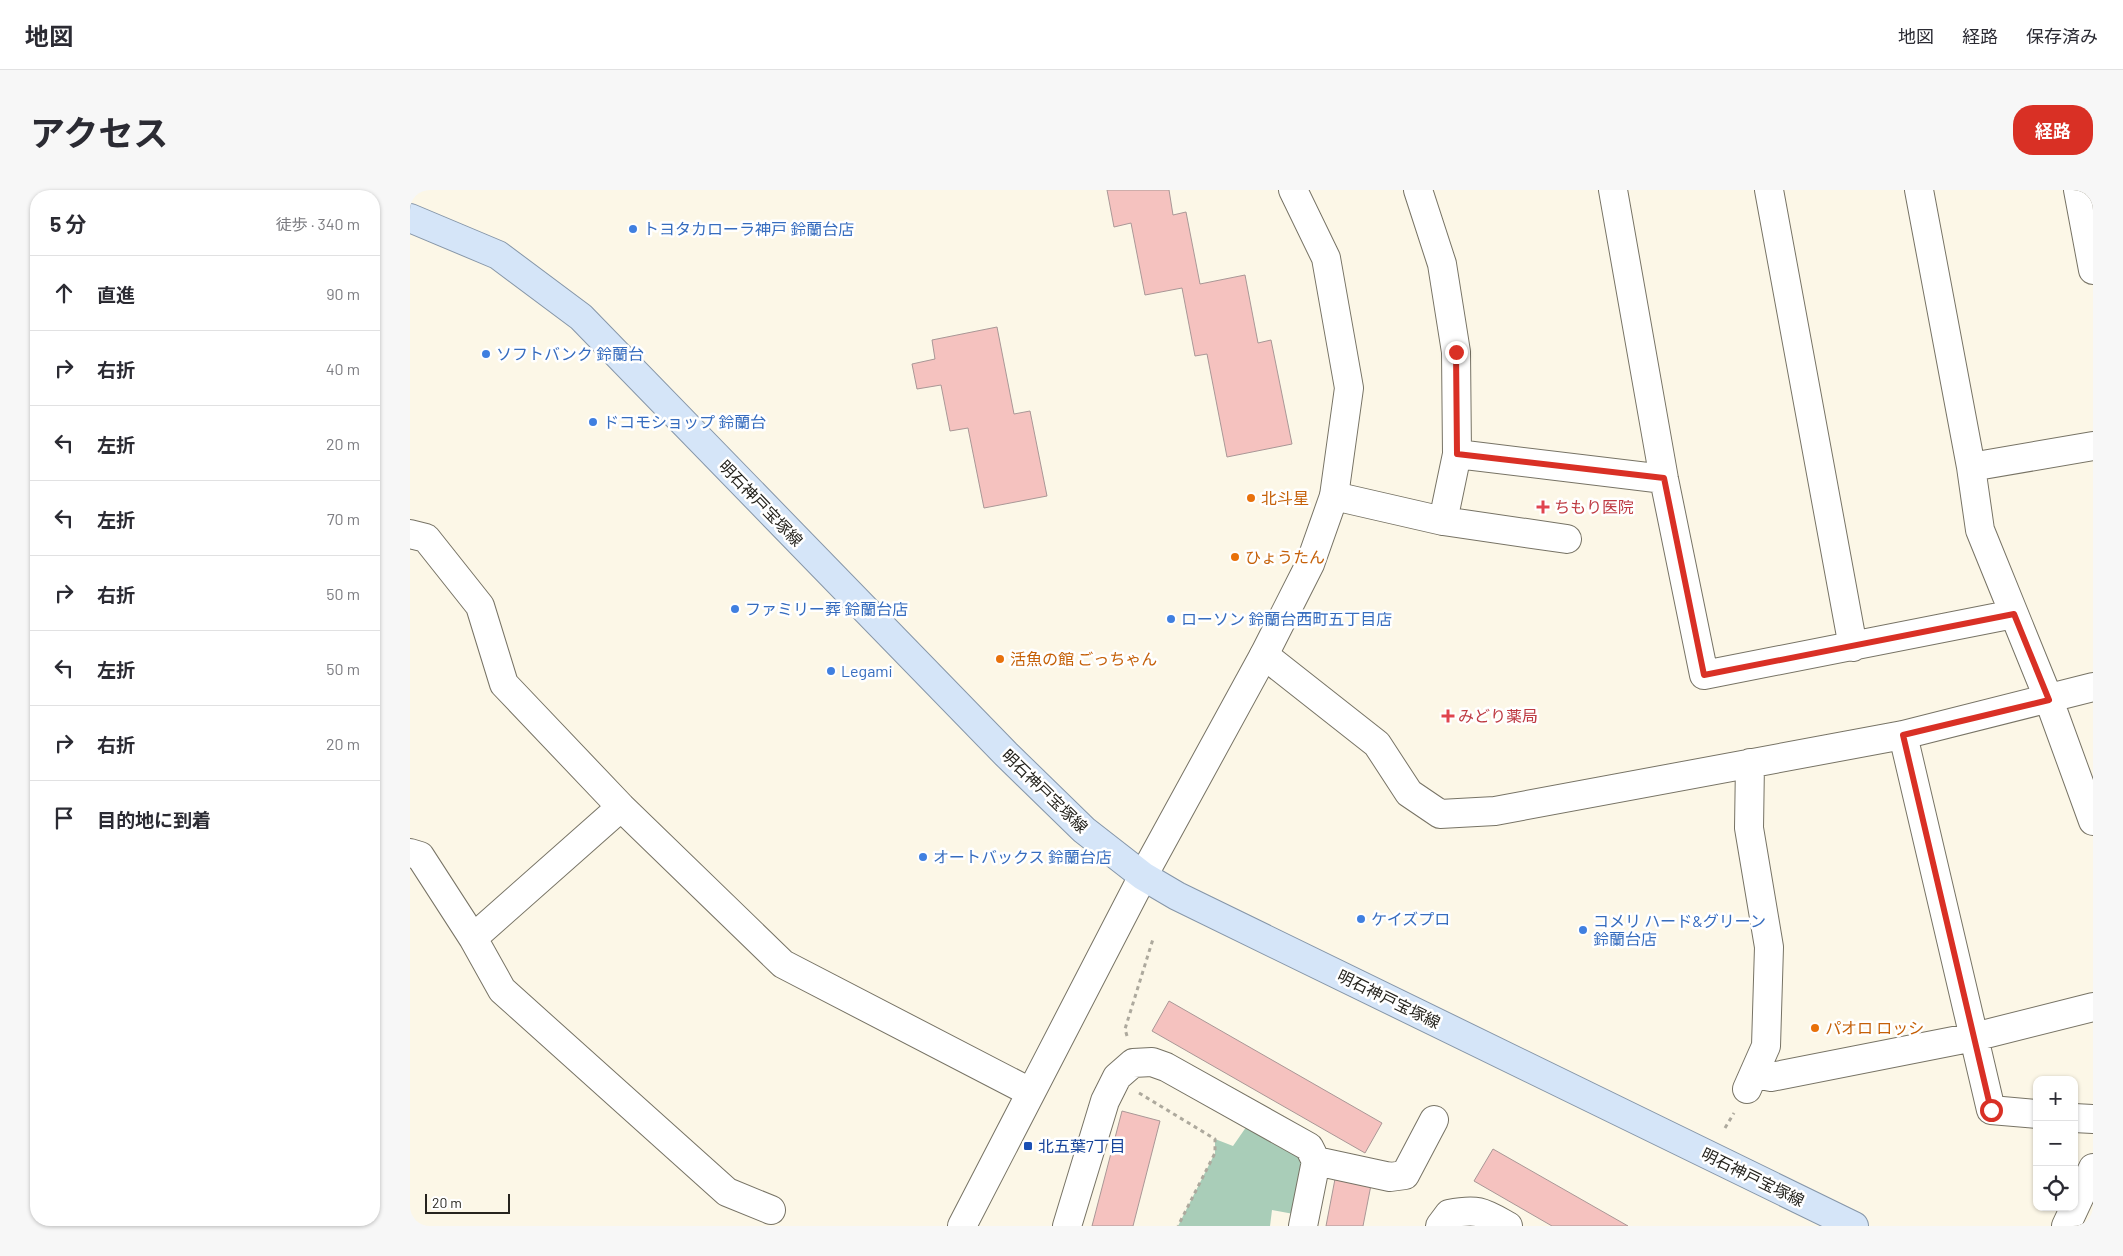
<!DOCTYPE html>
<html lang="ja">
<meta charset="utf-8">
<style>
body{margin:0;font-family:Barlow,"Noto Sans JP",sans-serif;background:#f7f7f7;color:#2b2b33}
.controls{position:absolute;right:15px;bottom:15px;display:grid;overflow:hidden;border-radius:10px;box-shadow:0 1px 4px #0004}
.controls button{width:45px;height:45px;display:grid;place-items:center;padding:0;border:0;border-bottom:1px solid #e1e1e2;background:#fff;color:#2b2b33;font:25px sans-serif}
.scale{position:absolute;left:15px;bottom:12px;width:85px;box-sizing:border-box;padding-left:5px;border:2px solid #26241e;border-top:0;font-size:14px;line-height:18px;white-space:nowrap;color:#26241e;-webkit-text-stroke:4px #fff;paint-order:stroke}
.stop{position:absolute;width:15px;height:15px;margin:-11px;border:4px solid #d93025;border-radius:50%;background:#fff}
.stop.end{background:#d93025;border-color:#fff;box-shadow:0 1px 5px #0008}
.list{margin:0;padding:0;list-style:none}
h2{display:flex;justify-content:space-between;align-items:center;height:65px;margin:0;padding:0 20px;font-size:21px}
h2 small{font-size:16px;font-weight:400;color:#7c7c81}
.list li{display:grid;grid-template-columns:32px 1fr auto;gap:15px;align-items:center;box-sizing:border-box;height:75px;padding:0 20px;border-top:1px solid #e1e1e2}
.list b{display:block;font-size:19px;white-space:nowrap}
.list em{font-size:16px;font-style:normal;color:#7c7c81}
.icon{flex:none;width:28px;height:28px;fill:none;stroke:currentColor;stroke-width:2;stroke-linecap:round;stroke-linejoin:round}
.map{position:relative;flex:none;width:1683px;height:1036px;overflow:hidden;border-radius:20px}
header{display:flex;align-items:center;gap:30px;box-sizing:border-box;height:70px;padding:0 25px;background:#fff;border-bottom:1px solid #e1e1e2}
header strong{font-size:24px}
nav{display:flex;gap:28px;margin-inline-start:auto;font-size:18px}
.intro{display:flex;align-items:center;justify-content:space-between;box-sizing:border-box;height:120px;padding:0 30px}
h1{margin:0;font-size:35px}
.button{padding:12px 22px;border-radius:20px;background:#d93025;color:#fff;font-size:18px;font-weight:700}
main{display:flex;gap:30px;padding:0 30px}
aside{flex:1;background:#fff;border-radius:20px;box-shadow:0 1px 4px #0004}
.map>svg:first-child{display:block}
</style>
<header>
<strong>地図</strong>
<nav><a>地図</a><a>経路</a><a>保存済み</a></nav>
</header>
<div class="intro"><h1>アクセス</h1><a class="button">経路</a></div>
<main>
<aside>
<h2>5 分<small>徒歩 · 340 m</small></h2>
<ul class="list">
<li><svg class="icon" aria-label="ahead" viewBox="0 0 24 24"><path d="M12 20V5M6 11l6-6 6 6"/></svg><div><b>直進</b></div><em>90 m</em></li>
<li><svg class="icon" aria-label="right" viewBox="0 0 24 24"><path d="M7 20v-9h11M14 6l5 5-5 5"/></svg><div><b>右折</b></div><em>40 m</em></li>
<li><svg class="icon" aria-label="left" viewBox="0 0 24 24"><path d="M17 20v-9H6M10 6l-5 5 5 5"/></svg><div><b>左折</b></div><em>20 m</em></li>
<li><svg class="icon" aria-label="left" viewBox="0 0 24 24"><path d="M17 20v-9H6M10 6l-5 5 5 5"/></svg><div><b>左折</b></div><em>70 m</em></li>
<li><svg class="icon" aria-label="right" viewBox="0 0 24 24"><path d="M7 20v-9h11M14 6l5 5-5 5"/></svg><div><b>右折</b></div><em>50 m</em></li>
<li><svg class="icon" aria-label="left" viewBox="0 0 24 24"><path d="M17 20v-9H6M10 6l-5 5 5 5"/></svg><div><b>左折</b></div><em>50 m</em></li>
<li><svg class="icon" aria-label="right" viewBox="0 0 24 24"><path d="M7 20v-9h11M14 6l5 5-5 5"/></svg><div><b>右折</b></div><em>20 m</em></li>
<li><svg class="icon" aria-label="arrive" viewBox="0 0 24 24"><path d="M6 21V4h12l-3 4 3 4H6"/></svg><div><b>目的地に到着</b></div></li>
</ul>
</aside>
<div class="map">
<svg width="1683" height="1036" viewBox="0 0 1683 1036">
<rect width="100%" height="100%" fill="#fcf7e7"/>
<!-- green -->
<path fill="#a9cdb8" d="M839 933 890 963 896 979 889 1025 862 1020 860 1036H768L805 963V949L823 956Z"/>
<!-- building -->
<path fill="#f5c2bf" stroke="#a99796" d="M697 0H759L763 25 776 22 790 94 835 85 848 153 861 150 882 254 817 267 797 164 785 166 772 98 735 105 721 33 704 37Z
M587 137 604 224 620 221 637 306 574 318 558 238 540 241 531 195 507 199 502 174 525 169 522 150Z
M759 811 972 933 955 963 742 841Z
M712 921 750 931 723 1036H682Z
M1083 959 1218 1036H1142L1064 991Z
M925 989 961 995 953 1036H916Z"/>
<g fill="none" stroke-linecap="round" stroke-linejoin="round">
<!-- minor casing -->
<g stroke="#777365" stroke-width="30">
<path id="minor" d="M1008 0 1032 74 1046 162 1047 264 1033 331
M1203 0 1254 289 1294 485 1604 424
M1359 0 1443 457
M1509 0 1561 277 1570 340 1639 510 1683 631
M1668 0 1683 80
M1047 264 1254 289
M1561 277 1683 256
M924 306 1033 331 1157 349
M0 344 16 348 70 416 94 494 211 617 373 774 620 902
M854 465 967 554 999 603 1030 624 1085 621 1493 545 1683 497
M1493 545 1581 920 1627 924
M0 663 10 666 63 748 92 800 317 1002 361 1020
M63 748 211 617
M1345 884 1361 887 1564 847 1683 817
M1337 899 1356 856 1359 757 1339 638 1340 573
M1664 928 1683 929
M906 971 980 987 995 985 1024 930
M657 1036 695 911 707 887 723 873 742 872 756 877 899 957 906 971 893 1036
M1030 1036 1039 1024C1068 1018 1073 1022 1098 1036
M1656 1036 1683 978"/>
</g>
<!-- tertiary casing -->
<g stroke="#777365" stroke-width="30">
<path id="tertiary" d="M552 1036 733 686 854 465 900 374 924 306 939 198 916 68 883 0"/>
</g>
<!-- primary casing -->
<g stroke="#8696a8" stroke-width="30">
<path id="primary" d="M0 28 88 65 171 127 596 564 674 640 733 686 767 706 1444 1036"/>
</g>
<!-- path -->
<path stroke="#ada99d" stroke-width="3" stroke-dasharray="4 4" stroke-linecap="butt" d="M717 846 715 839 743 749
M729 903 805 949V963L768 1036
M1315 938 1324 923"/>
<!-- minor -->
<use href="#minor" stroke="#fff" stroke-width="28"/>
<!-- tertiary -->
<use href="#tertiary" stroke="#fff" stroke-width="28"/>
<!-- primary -->
<use href="#primary" stroke="#d5e5f8" stroke-width="28"/>
</g>
<g fill="none" stroke-linecap="round" stroke-linejoin="round">
<!-- route -->
<path stroke="#d93025" stroke-width="6" d="M1046 162 1047 264 1254 288 1294 485 1604 424 1639 510 1493 545 1581 920"/>
</g>
<!-- markers -->
<g fill="#3f7fe0" stroke="#fff" stroke-width="2">
<circle cx="223" cy="39" r="5"/>
<circle cx="76" cy="164" r="5"/>
<circle cx="183" cy="232" r="5"/>
<circle cx="325" cy="419" r="5"/>
<circle cx="761" cy="429" r="5"/>
<circle cx="421" cy="481" r="5"/>
<circle cx="513" cy="667" r="5"/>
<circle cx="951" cy="729" r="5"/>
<circle cx="1173" cy="740" r="5"/>
</g>
<g fill="#e8710a" stroke="#fff" stroke-width="2">
<circle cx="841" cy="308" r="5"/>
<circle cx="825" cy="367" r="5"/>
<circle cx="590" cy="469" r="5"/>
<circle cx="1405" cy="838" r="5"/>
</g>
<g fill="#e0444e" stroke="#fff" stroke-width="2">
<path d="M1130.5 309.5h5v5h5v5h-5v5h-5v-5h-5v-5h5z"/>
<path d="M1035.5 518.5h5v5h5v5h-5v5h-5v-5h-5v-5h5z"/>
</g>
<rect fill="#1a4fb4" stroke="#fff" stroke-width="2" x="613" y="951" width="10" height="10" rx="2.5"/>
<g text-anchor="middle" stroke-width="5" stroke-linejoin="round" paint-order="stroke">
<!-- shop labels -->
<g font-size="16" fill="#366cbe" stroke="#fff" text-anchor="start">
<text x="233" y="45">トヨタカローラ神戸 鈴蘭台店</text>
<text x="86" y="170">ソフトバンク 鈴蘭台</text>
<text x="193" y="238">ドコモショップ 鈴蘭台</text>
<text x="335" y="425">ファミリー葬 鈴蘭台店</text>
<text x="771" y="435">ローソン 鈴蘭台西町五丁目店</text>
<text x="431" y="487">Legami</text>
<text x="523" y="673">オートバックス 鈴蘭台店</text>
<text x="961" y="735">ケイズプロ</text>
<text x="1183" y="737">コメリ ハード&amp;グリーン<tspan x="1183" dy="18">鈴蘭台店</tspan></text>
</g>
<!-- food labels -->
<g font-size="16" fill="#c56008" stroke="#fff" text-anchor="start">
<text x="851" y="314">北斗星</text>
<text x="835" y="373">ひょうたん</text>
<text x="600" y="475">活魚の館 ごっちゃん</text>
<text x="1415" y="844">パオロ ロッシ</text>
</g>
<!-- street labels -->
<g font-size="16" fill="#26241e" stroke="#fff">
<text transform="translate(351 313) rotate(46)" y="6">明石神戸宝塚線</text>
<text transform="translate(635 601) rotate(44)" y="6">明石神戸宝塚線</text>
<text transform="translate(979 809) rotate(26)" y="6">明石神戸宝塚線</text>
<text transform="translate(1343 987) rotate(26)" y="6">明石神戸宝塚線</text>
</g>
<!-- health labels -->
<g font-size="16" fill="#be3a42" stroke="#fff" text-anchor="start">
<text x="1144" y="323">ちもり医院</text>
<text x="1048" y="532">みどり薬局</text>
</g>
<!-- transit labels -->
<g font-size="16" fill="#164399" stroke="#fff" text-anchor="start">
<text x="628" y="962">北五葉7丁目</text>
</g>
</g>
</svg>
<div class="controls">
<button>+</button>
<button>−</button>
<button><svg class="icon" aria-label="locate" viewBox="0 0 24 24"><circle cx="12" cy="12" r="6"/><path d="M12 2v4M12 18v4M2 12h4M18 12h4"/></svg></button>
</div>
<div class="scale">20 m</div>
<div class="stop" style="left:1581px;top:920px"></div>
<div class="stop end" style="left:1046px;top:162px"></div>
</div>
</main>
